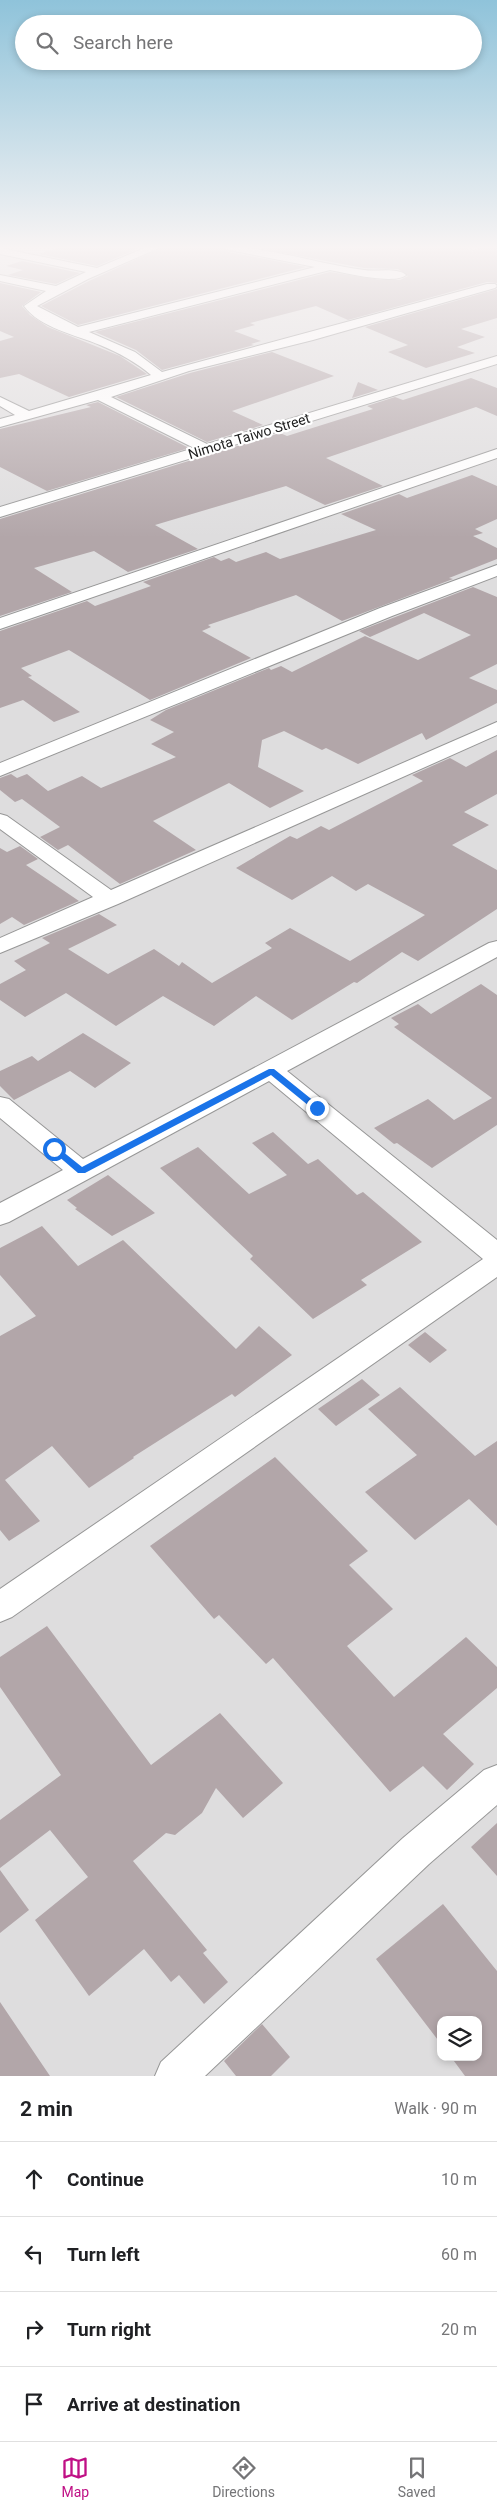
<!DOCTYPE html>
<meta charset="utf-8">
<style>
body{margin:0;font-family:Roboto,sans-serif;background:#f6f6f6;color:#202124}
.controls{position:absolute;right:15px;bottom:15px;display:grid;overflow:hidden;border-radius:10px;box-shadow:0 2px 8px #0003}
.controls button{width:45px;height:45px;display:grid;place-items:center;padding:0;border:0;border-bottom:1px solid #e0e0e0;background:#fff;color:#202124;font:25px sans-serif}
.stop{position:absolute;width:15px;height:15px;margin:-11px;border:4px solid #1a73e8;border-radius:50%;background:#fff}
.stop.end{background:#1a73e8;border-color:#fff;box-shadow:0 1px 5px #0008}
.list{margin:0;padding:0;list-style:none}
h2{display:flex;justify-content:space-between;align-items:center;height:65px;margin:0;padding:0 20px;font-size:21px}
h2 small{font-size:16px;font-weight:400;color:#757577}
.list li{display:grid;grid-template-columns:32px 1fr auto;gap:15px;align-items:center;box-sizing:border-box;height:75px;padding:0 20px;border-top:1px solid #e0e0e0}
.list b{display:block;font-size:19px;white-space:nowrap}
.list em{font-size:16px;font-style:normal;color:#757577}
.icon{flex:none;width:28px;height:28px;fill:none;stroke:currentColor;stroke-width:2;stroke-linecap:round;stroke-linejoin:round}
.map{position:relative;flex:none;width:497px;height:2076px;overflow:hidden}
.search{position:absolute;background:#fff;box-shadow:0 2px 8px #0003;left:15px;right:15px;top:15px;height:55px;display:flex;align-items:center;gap:12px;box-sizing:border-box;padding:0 18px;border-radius:28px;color:#757577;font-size:19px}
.sheet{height:365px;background:#fff}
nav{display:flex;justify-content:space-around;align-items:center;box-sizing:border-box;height:70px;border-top:1px solid #e0e0e0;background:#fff;font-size:14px;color:#757577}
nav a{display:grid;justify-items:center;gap:2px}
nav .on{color:#c01085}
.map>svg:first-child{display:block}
</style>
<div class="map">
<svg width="497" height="2076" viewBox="0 0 497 2076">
<rect width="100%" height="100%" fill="#f0e7e7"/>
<!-- residential -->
<path fill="#deddde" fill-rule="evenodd" d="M0 247H497V2076H0ZM441 2020H478V2057H441Z"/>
<!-- building -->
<path fill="#b2a6a9" d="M59 247H142L97 266 39 254Z
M163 247H222L229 252 306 267 78 325 41 306 89 281Z
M252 247H466L473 252 481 247H497V283L487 282 348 320 316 306 250 323 255 325 234 331 261 341 251 344 254 345 162 370 136 350 95 332 330 272 381 280H400L408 276 398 269 364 268Z
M22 261 80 273 56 284 8 275 23 270 6 266Z
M0 283 41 292 22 306 30 315 48 327 120 356 147 374 69 397 19 374 0 378V341L14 337 0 331Z
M497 289V318L461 329 485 337 457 347 475 353 426 368 388 352 408 345 365 327Z
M272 352 334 376 232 411 263 425 207 442 116 397 190 373Z
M471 378 497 388V416L476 407 326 458 383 486 325 505 286 486 155 525 198 549 128 572 94 551 34 568 72 592 0 616V519L280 433 287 436 306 430 373 409 367 406 395 397 403 400Z
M358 382 378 390 352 398Z
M98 402 189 448 47 491 0 467V429L91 407 86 405Z
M472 475 497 486V519L475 529 483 533 473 536 497 548V559L449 578 453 579 342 621 296 595 208 625 211 627 202 631 251 658 150 700 69 650 21 668 32 676 28 677 80 712 54 722 23 700 0 708V631L87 601 95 606 151 586 143 582 214 557 221 561 229 558 236 562 266 552 280 559 376 530 341 514 399 494 407 498Z
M473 587 497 597V664L469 678 497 690V703L426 740 422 733 358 764 326 748 322 750 284 731 262 740 258 767 304 791 270 808 229 783 153 821 196 850 120 884 68 845 58 850 40 837 60 827 22 799 15 802 0 790V778L11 774 17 778 27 774 48 791 82 776 101 788 176 757 151 744 174 732 150 720 166 710 269 668 271 670 281 666 292 672 365 636 418 660 471 635 424 613 370 637 359 631Z
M497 750V794L464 812 489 825 452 845 497 870V909L418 961 402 952 357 983 354 982 292 1020 256 996 214 1026 163 996 116 1026 66 993 25 1017 0 1000V984L26 970 14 961 50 943 42 938 99 914 117 925 68 949 108 974 154 949 179 966 182 962 212 983 272 948 265 943 290 928 350 961 425 915 368 884 356 891 332 876 292 900 236 868 290 836 297 839 321 826 329 830 423 781 412 775 450 758 466 767Z
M20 846 38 859 26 865 79 901 24 925 12 917 0 924V848L7 852Z
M481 984 497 995V1125L432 1168 397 1143 394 1144 374 1128 428 1099 454 1120 492 1098 394 1027 399 1024 391 1018 418 1004 431 1014Z
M83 1033 131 1063 95 1088 70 1071 14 1100 0 1086V1071L32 1056 38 1061Z
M273 1132 308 1164 318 1159 357 1195 363 1192 422 1242 361 1280 367 1285 313 1319 250 1259 253 1256 160 1168 198 1147 249 1194 287 1175 252 1143Z
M108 1175 155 1213 112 1236 75 1209 77 1208 67 1200Z
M42 1226 78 1266 123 1240 236 1349 259 1326 292 1355 235 1397 232 1394 133 1457 134 1458 89 1488 52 1446 5 1480 40 1521 9 1541 0 1530V1336L36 1316 0 1275V1248Z
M425 1332 447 1350 430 1363 408 1345Z
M362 1379 380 1395 336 1426 318 1409Z
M400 1387 475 1456 497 1441V1526L469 1499 415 1540 365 1492 417 1455 368 1409Z
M275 1457 368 1551 349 1565 393 1609 347 1646 394 1697 466 1637 497 1667V1688L443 1734 474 1764 447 1790 423 1766 390 1792 273 1658 266 1664 219 1615 214 1619 150 1546Z
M47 1626 151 1765 220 1713 283 1783 243 1818 216 1788 202 1813 175 1835 166 1833 133 1861 207 1950 203 1953 228 1982 204 2004 179 1975 171 1982 144 1949 89 1996 35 1920 88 1877 50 1830 0 1868V1820L61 1775 0 1687V1657Z
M497 1823V1876L471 1847Z
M0 1870 29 1910 0 1933Z
M443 1904 497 1971V2076H465L451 2057H478V2020H441V2044L376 1959Z
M0 2002 50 2076H0Z
M262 2024 290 2057 271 2076H236L224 2061Z"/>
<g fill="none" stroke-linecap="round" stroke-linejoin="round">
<!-- minor casing -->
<g stroke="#979797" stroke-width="2">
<path id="minor" d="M147 247H161L88 279 37 306 78 327 315 267 229 250 224 247C271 247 317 264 364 270 376 272 398 267 406 275 395 285 345 273 330 270L89 332 135 352 162 372 487 284H495L497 286 495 288 313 340 189 371 111 397 207 444 497 356V364L0 517V507L194 448 98 400 0 427V419L15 415 0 406V397L29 411 151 375C136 362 119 353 100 345 76 335 40 328 24 306L46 291 0 281V275L56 286 86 272 0 254V248L97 268Z
M468 247H479L474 250Z
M497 449V458L0 629V618Z
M497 565V576L392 616 0 776V763L380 608Z
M497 722V735L118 904 0 953V938L93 897 0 829V814L7 816 111 890Z
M497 941V957L287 1071 497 1240V1277L12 1617 0 1622V1589L483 1259 269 1081 9 1222 0 1225V1203L63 1170 0 1118V1097L9 1099 83 1159 489 943Z
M497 1765V1805L429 1864 205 2076H155L161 2062 403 1838 484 1770Z"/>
</g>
<!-- minor -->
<use href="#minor" fill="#fff" fill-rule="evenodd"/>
</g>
<!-- sky -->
<linearGradient id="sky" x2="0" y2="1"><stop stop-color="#8fc3da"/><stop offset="0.46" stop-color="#f8f4f4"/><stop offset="1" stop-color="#f8f4f4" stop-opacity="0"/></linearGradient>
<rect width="497" height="538" fill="url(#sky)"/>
<!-- route -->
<path fill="#1a73e8" d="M269 1069H274L320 1106V1110H314L271 1075 85 1173H78L50 1149 57 1147 82 1167Z"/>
<g text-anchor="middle" stroke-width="4.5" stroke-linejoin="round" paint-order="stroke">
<!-- far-street labels -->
<g font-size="14" fill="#202020" stroke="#fff">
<text transform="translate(249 436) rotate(-17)" y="5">Nimota Taiwo Street</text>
</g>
</g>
</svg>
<div class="controls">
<button><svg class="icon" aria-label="layers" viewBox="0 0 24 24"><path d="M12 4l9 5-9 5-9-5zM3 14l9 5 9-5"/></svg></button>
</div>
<div class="stop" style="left:54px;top:1149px"></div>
<div class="stop end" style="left:317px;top:1108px"></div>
<div class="search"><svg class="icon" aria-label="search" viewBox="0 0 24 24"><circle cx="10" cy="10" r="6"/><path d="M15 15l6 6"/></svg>Search here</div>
</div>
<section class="sheet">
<h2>2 min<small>Walk · 90 m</small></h2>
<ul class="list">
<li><svg class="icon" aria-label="ahead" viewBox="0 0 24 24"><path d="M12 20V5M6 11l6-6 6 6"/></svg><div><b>Continue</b></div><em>10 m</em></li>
<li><svg class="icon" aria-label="left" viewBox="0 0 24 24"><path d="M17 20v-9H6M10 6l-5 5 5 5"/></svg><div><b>Turn left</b></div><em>60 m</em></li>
<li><svg class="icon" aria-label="right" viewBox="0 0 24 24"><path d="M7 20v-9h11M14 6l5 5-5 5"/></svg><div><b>Turn right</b></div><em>20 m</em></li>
<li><svg class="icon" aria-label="arrive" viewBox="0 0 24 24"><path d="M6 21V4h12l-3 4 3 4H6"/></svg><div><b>Arrive at destination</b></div></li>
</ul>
</section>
<nav>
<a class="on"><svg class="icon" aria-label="map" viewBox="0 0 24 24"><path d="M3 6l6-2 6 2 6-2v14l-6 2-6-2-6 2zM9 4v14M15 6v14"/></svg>Map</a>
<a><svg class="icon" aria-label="directions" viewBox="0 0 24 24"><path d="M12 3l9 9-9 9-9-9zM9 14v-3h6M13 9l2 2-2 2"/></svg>Directions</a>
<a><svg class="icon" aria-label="saved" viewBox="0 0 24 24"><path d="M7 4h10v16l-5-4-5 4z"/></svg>Saved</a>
</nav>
